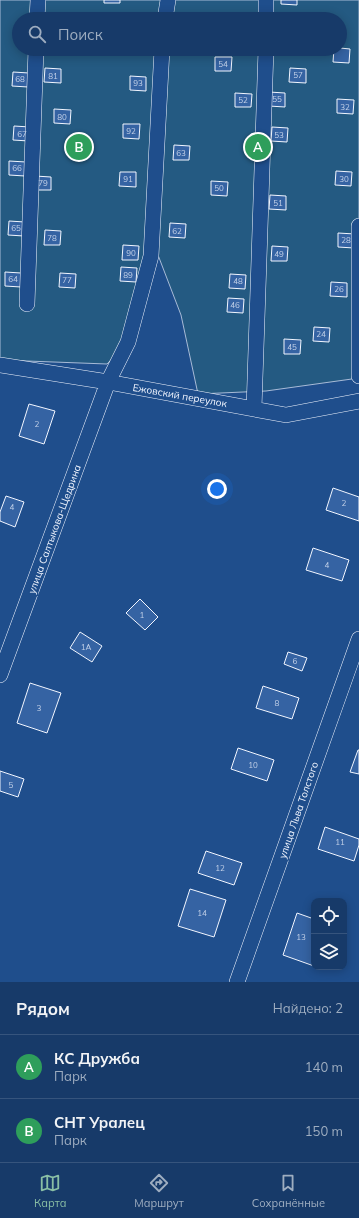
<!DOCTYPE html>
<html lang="ru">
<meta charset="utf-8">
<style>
body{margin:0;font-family:Mulish,sans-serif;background:#20416f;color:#f1f3f6}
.controls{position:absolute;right:12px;bottom:12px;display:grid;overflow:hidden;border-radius:8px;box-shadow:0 2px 10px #0003}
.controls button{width:36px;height:36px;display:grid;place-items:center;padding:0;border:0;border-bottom:1px solid #36547d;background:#173a69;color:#f1f3f6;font:20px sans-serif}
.you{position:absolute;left:217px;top:489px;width:14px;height:14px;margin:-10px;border:3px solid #fff;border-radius:50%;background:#1a73e8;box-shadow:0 0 0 6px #1a73e833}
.badge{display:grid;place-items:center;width:26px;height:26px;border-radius:50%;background:#8abfa5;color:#fff;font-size:13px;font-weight:700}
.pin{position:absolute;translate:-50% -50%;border:2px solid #fff;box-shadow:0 1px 4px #0006}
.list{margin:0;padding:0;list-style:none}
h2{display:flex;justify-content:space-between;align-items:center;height:52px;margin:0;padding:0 16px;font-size:17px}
h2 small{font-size:13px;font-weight:400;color:#9eadc0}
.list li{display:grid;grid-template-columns:26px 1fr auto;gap:12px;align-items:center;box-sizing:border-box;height:64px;padding:0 16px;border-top:1px solid #36547d}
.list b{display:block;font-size:15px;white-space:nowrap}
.list p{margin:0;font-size:13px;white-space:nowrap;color:#9eadc0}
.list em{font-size:13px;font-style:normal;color:#9eadc0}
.icon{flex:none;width:22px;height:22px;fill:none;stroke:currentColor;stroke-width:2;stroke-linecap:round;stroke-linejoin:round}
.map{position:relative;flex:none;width:359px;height:982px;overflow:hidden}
.search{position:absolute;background:#173a69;box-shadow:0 2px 10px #0003;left:12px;right:12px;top:12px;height:44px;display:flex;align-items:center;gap:10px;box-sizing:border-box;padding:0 14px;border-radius:22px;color:#9eadc0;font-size:15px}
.sheet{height:180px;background:#173a69}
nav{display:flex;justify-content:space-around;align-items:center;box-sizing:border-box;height:56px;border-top:1px solid #36547d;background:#173a69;font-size:11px;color:#9eadc0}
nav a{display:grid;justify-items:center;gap:2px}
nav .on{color:#8abfa5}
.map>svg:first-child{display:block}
</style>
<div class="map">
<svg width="359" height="982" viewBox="0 0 359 982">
<rect width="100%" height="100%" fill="#1f4e8c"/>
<!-- green -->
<path fill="#245a82" stroke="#a8bbd7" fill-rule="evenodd" d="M0 0H359V378L266 391 198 394 181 315 153 242 128 342 107 364 0 360ZM19 19H340V49H19Z"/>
<!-- building -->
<path fill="#3563a3" stroke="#f2f6ff" d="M104 0H120V3H104Z
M281 0H297V5L281 4Z
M16 27H19V42L15 41Z
M340 48 350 49 349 63 333 62 334 49Z
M215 57H232L231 71H215Z
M45 68 61 69V83L44 82Z
M290 68 306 69V83L289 82Z
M13 72 29 73 28 87 12 86Z
M130 76 146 77V91L130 90Z
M269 92 285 93V107L269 106Z
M235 93 252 94 251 107H235Z
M337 99 354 100 353 114 337 113Z
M54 109 71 110 70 124 54 123Z
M123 124H140L139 139 123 138Z
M14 126 30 127 29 141 13 140Z
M272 127 288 128 287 142 271 141Z
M174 145 190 146 189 160H173Z
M9 161 26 162 25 176 9 175Z
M336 171 352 172 351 186 335 185Z
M120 172H136V187L119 186Z
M35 176 51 177V190H34Z
M211 181 228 182 227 196 211 195Z
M270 195 286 196V210L269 209Z
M9 221 25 222 24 236 8 235Z
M170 223 186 224 185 238 169 237Z
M45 230 61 231 60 245H44Z
M338 233 355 234 354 248 338 247Z
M123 245 139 246 138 260H122Z
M272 246 288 247 287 261H271Z
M121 267 137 268 136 282 120 281Z
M5 272 21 273V287L5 286Z
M60 273 76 274 75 288 59 287Z
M230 274 246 275 245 289 229 288Z
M331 282 347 283V297L330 296Z
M228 298 244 299 243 313 227 312Z
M314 327 330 328 329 342 313 341Z
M284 339 301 340 300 354H284Z
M29 404 55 411 44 444 19 436Z
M333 488 359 497V521L326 510Z
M6 496 24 502 15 527 0 521V512Z
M313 548 349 560 342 581 306 570Z
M140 599 158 617 145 630 126 613Z
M80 632 102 646 92 662 70 648Z
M288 652 307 658 302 671 284 664Z
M30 683 61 693 47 733 17 723Z
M263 686 299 698 292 719 256 708Z
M238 748 274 760 267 781 231 769Z
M358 750H359V774L350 772Z
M0 771 24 779 18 797 0 791Z
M325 827 359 839V845L354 861 318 849Z
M206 851 242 863 234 885 198 873Z
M190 889 226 900 214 937 178 926Z
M297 913 314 919V966L283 955Z"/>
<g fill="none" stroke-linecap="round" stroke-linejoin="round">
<!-- minor casing -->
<g stroke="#f2f6ff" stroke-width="16">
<path id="minor" d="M266 0V19
M37 19 38 0
M165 19 168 0
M359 226V376
M27 304 36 49
M0 365 108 382 286 415 359 401
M254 409 266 49
M0 675 108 382 128 342 151 256 162 49
M237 982 359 639"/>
</g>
<!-- minor -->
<use href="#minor" stroke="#1f4e8c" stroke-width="15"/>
</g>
<g text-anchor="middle" stroke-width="3" stroke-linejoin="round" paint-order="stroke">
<!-- number labels -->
<g font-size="8" fill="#c3d1e8">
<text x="223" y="67">54</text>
<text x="298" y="78">57</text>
<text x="53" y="79">81</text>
<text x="20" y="82">68</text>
<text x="138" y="86">93</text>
<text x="277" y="102">55</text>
<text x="243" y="103">52</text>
<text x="345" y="110">32</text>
<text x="62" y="120">80</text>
<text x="131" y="134">92</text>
<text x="22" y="137">67</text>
<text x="279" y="138">53</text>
<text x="181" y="156">63</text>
<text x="17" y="171">66</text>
<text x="128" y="182">91</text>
<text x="344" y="182">30</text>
<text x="43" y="186">79</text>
<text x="219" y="191">50</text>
<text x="278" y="206">51</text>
<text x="16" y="231">65</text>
<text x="177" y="234">62</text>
<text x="52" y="241">78</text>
<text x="346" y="243">28</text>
<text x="131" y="256">90</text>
<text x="279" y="257">49</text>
<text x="128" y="278">89</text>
<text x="13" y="282">64</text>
<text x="67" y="283">77</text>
<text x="238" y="284">48</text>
<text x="339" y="292">26</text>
<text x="235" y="308">46</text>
<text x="321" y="337">24</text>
<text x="292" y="350">45</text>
<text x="37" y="427">2</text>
<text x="344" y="506">2</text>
<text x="12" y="510">4</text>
<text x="327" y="568">4</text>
<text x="142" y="618">1</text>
<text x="86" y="650">1А</text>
<text x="295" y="664">6</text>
<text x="277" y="706">8</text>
<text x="39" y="711">3</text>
<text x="253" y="768">10</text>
<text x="11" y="788">5</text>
<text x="340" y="845">11</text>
<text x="220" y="871">12</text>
<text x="202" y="916">14</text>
<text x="301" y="940">13</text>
</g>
<!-- street labels -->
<g font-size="10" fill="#f2f6ff" stroke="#1f4e8c">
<text transform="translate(180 395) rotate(10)" y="4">Ежовский переулок</text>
<text transform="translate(54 529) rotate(-70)" y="4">улица Салтыкова-Щедрина</text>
<text transform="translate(298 810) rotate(-71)" y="4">улица Льва Толстого</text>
</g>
</g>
</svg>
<div class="controls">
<button><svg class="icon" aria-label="locate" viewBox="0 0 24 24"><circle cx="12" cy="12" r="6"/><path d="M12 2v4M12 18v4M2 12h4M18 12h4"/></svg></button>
<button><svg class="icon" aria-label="layers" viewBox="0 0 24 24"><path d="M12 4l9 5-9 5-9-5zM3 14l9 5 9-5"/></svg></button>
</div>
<div class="you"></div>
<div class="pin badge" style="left:258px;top:147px;background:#2e9e5b">A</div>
<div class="pin badge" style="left:79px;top:147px;background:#2e9e5b">B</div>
<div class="search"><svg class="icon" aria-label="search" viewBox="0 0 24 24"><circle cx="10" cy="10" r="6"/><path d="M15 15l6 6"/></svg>Поиск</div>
</div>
<section class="sheet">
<h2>Рядом<small>Найдено: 2</small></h2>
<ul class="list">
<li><span class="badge" style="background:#2e9e5b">A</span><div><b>КС Дружба</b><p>Парк</p></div><em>140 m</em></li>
<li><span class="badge" style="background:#2e9e5b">B</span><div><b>СНТ Уралец</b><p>Парк</p></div><em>150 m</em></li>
</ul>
</section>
<nav>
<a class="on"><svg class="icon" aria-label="map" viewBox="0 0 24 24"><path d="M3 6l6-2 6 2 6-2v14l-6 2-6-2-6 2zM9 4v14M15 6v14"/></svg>Карта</a>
<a><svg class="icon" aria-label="directions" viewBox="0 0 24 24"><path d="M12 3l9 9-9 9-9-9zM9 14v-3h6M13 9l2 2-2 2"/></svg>Маршрут</a>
<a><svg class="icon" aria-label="saved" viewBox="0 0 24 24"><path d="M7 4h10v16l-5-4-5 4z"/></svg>Сохранённые</a>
</nav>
